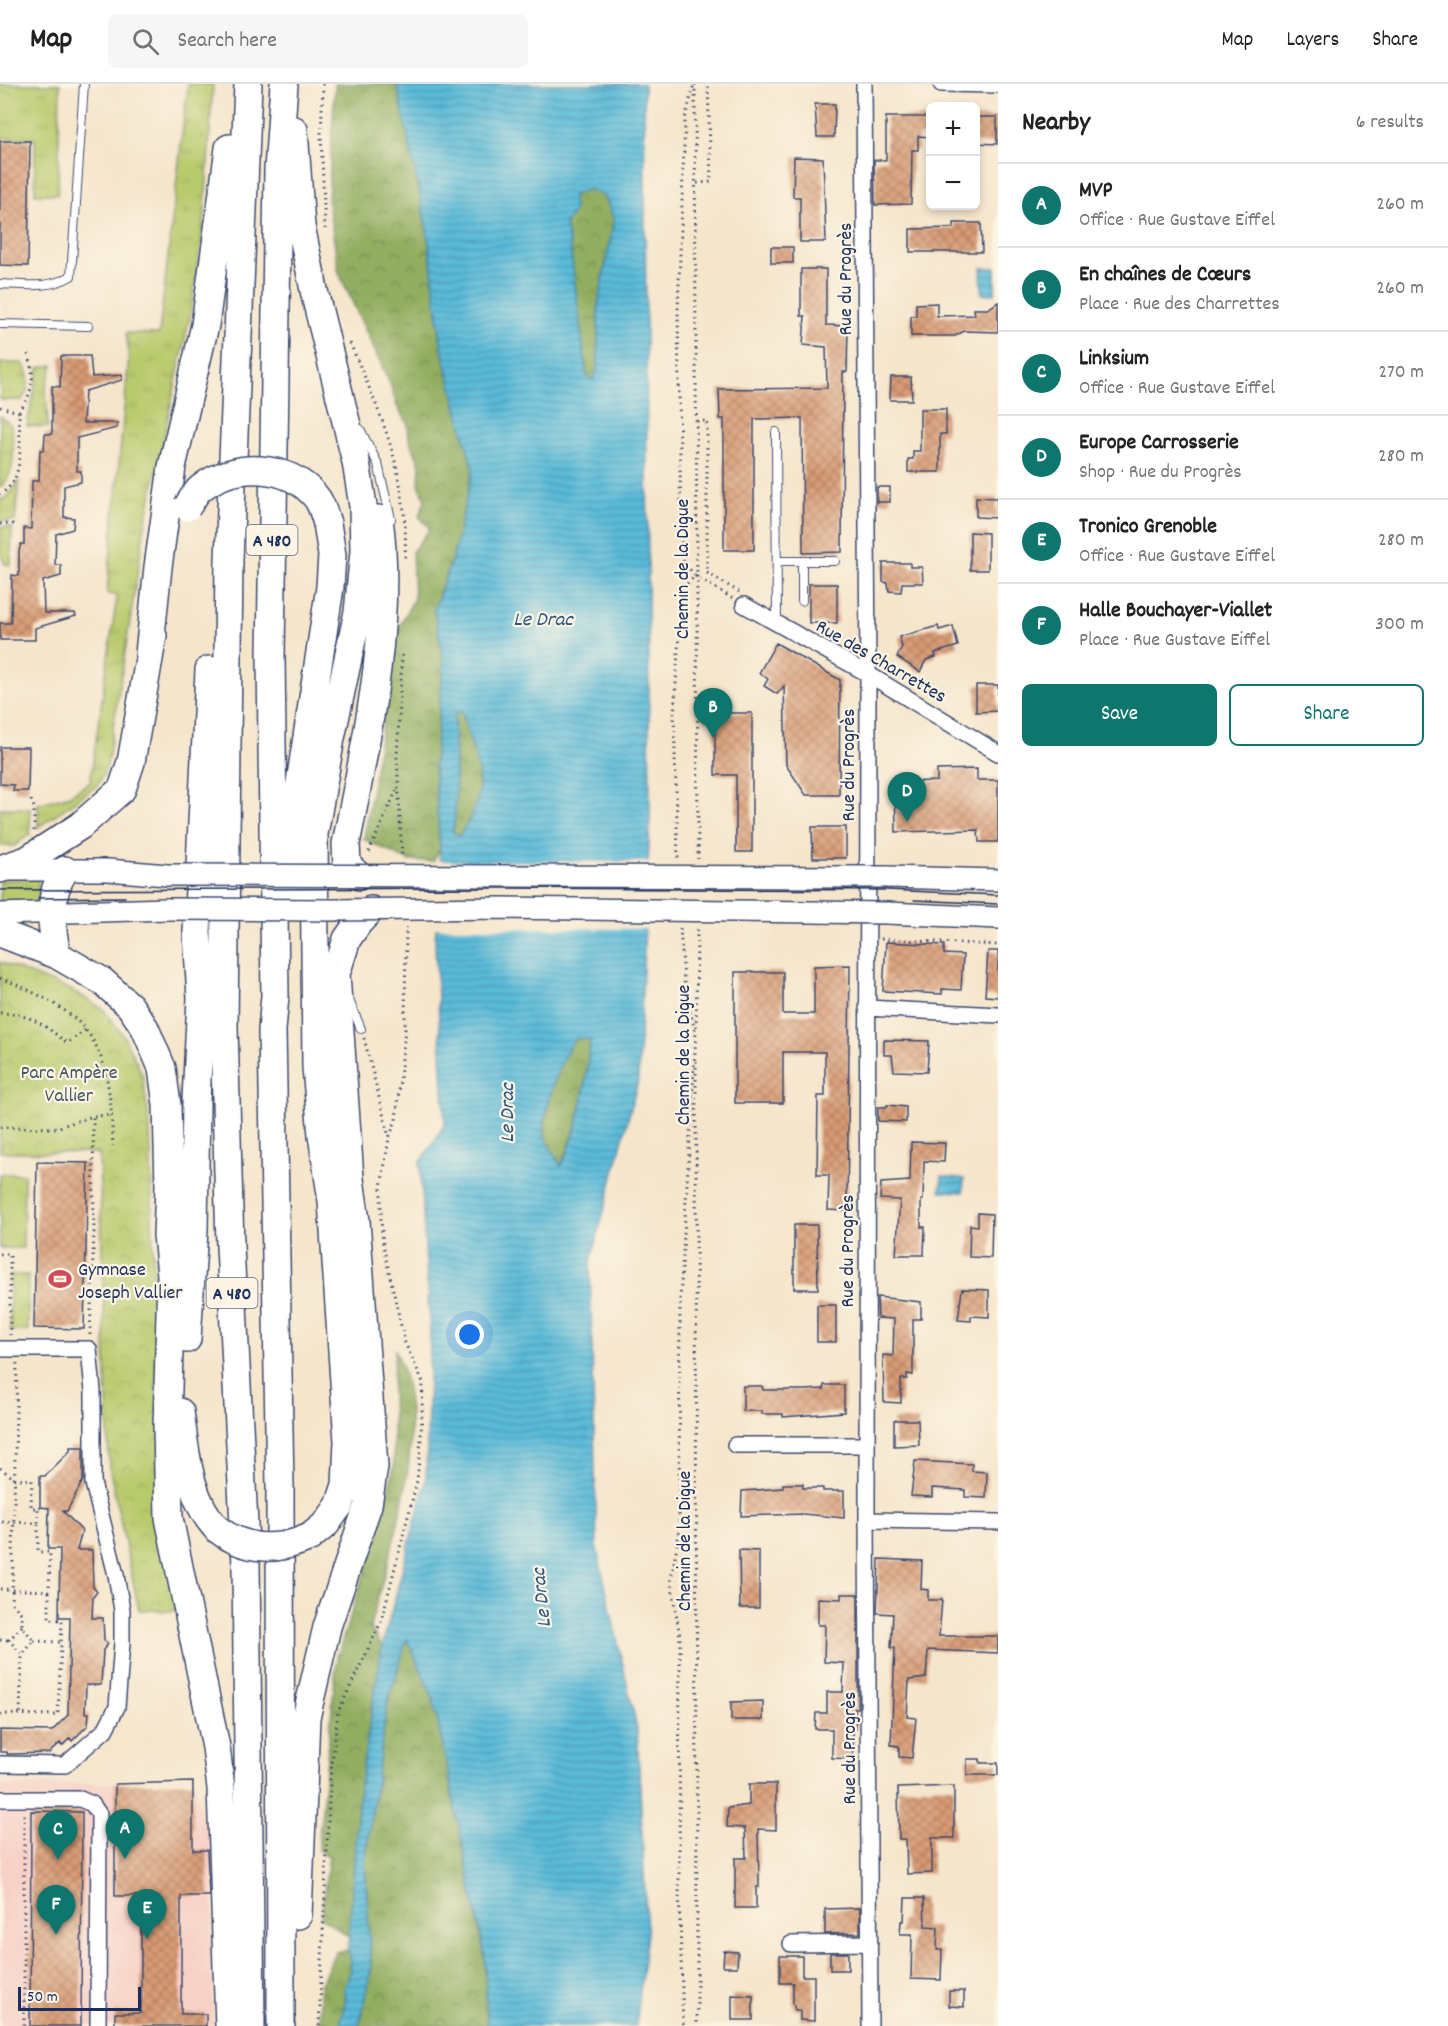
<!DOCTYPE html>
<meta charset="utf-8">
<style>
body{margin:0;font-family:Dekko,sans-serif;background:#f6f6f6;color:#222}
.controls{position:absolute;right:18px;top:18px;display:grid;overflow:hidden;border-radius:9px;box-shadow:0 3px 9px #0003}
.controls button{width:54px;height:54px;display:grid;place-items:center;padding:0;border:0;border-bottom:2px solid #e0e0e0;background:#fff;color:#222;font:30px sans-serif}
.scale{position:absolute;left:18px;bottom:15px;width:123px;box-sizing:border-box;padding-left:6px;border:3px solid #1b2f5e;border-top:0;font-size:16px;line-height:21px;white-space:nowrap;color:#1b2f5e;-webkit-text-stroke:4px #fcf5e5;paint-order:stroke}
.you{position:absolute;left:470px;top:1251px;width:21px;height:21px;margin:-15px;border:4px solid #fff;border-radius:50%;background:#1a73e8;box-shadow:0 0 0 9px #1a73e833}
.badge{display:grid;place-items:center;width:39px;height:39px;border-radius:50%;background:#0f766e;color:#fff;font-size:20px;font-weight:700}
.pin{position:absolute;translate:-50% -50px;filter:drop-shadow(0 2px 3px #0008)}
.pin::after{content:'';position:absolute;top:32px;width:21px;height:18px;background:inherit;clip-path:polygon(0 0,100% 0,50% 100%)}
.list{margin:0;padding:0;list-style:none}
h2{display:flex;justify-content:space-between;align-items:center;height:78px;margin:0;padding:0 24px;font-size:26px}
h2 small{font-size:20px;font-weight:400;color:#767676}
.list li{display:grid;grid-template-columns:39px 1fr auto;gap:18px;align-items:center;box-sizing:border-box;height:84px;padding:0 24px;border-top:2px solid #e0e0e0}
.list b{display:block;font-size:22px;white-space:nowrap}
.list p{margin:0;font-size:20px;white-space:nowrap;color:#767676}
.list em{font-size:20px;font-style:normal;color:#767676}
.actions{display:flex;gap:12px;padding:18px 24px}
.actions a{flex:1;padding:14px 0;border:2px solid #0f766e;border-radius:9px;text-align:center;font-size:21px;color:#0f766e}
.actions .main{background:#0f766e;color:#fff}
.icon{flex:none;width:33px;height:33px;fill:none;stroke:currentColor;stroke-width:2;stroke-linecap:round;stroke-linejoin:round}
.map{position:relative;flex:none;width:998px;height:1942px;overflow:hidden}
header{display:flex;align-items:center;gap:36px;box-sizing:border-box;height:84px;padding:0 30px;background:#fff;border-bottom:2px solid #e0e0e0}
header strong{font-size:28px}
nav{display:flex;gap:33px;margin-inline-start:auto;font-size:21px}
.search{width:420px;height:54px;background:#f6f6f6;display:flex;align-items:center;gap:15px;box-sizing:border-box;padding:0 21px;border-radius:9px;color:#767676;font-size:22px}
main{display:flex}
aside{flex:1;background:#fff}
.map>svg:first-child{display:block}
</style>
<header>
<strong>Map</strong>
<div class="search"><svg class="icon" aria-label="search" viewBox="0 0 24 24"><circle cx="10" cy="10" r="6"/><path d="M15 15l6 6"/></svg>Search here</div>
<nav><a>Map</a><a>Layers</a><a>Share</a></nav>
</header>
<main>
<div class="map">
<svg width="998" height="1942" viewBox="0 0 998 1942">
<defs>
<pattern id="grass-tufts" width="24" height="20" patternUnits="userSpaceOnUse" patternTransform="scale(1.5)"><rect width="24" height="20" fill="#b9ca6d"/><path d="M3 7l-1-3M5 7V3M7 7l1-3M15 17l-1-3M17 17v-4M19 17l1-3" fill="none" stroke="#9eae61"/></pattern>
<pattern id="forest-crowns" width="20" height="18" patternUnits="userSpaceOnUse" patternTransform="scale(1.5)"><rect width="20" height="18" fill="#92ae60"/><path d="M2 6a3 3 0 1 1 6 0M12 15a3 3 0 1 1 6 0" fill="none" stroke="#768e52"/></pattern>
<pattern id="park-crowns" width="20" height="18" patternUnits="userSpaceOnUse" patternTransform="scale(1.5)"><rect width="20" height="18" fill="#b9ca6d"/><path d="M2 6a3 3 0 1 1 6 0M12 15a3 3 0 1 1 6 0" fill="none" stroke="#9eae61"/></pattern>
<pattern id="water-rules" width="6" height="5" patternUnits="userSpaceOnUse" patternTransform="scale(1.5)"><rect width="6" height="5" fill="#5abbd9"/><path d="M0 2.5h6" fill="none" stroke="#4a98b3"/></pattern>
<pattern id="building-cross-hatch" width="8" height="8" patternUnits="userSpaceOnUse" patternTransform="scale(1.5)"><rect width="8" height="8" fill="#d99b74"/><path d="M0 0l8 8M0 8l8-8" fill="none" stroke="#af7f62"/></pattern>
</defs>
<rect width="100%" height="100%" fill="#fcf5e5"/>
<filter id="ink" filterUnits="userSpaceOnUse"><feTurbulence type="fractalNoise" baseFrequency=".0167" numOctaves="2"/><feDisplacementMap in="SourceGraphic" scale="12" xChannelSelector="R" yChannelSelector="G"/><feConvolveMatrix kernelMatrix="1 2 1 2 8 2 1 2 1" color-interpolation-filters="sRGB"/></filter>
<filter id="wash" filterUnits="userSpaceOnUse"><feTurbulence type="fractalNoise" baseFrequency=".008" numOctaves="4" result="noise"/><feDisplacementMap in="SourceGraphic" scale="24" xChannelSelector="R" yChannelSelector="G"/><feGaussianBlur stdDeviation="1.35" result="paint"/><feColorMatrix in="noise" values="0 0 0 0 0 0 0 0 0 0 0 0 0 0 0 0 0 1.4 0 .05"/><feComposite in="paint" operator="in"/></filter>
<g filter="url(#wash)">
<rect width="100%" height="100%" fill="#f5e5cb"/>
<!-- built -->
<path fill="#f7d1c7" d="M193 1698 213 1763V1942H0V1701Z"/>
<!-- grass -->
<path fill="url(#grass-tufts)" stroke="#6a7c66" stroke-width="1.5" d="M0 0H60L58 110H35V55L0 54Z
M188 0H213L204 139 190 232 145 441 107 682 98 701 38 743V720L70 711 90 698 117 512 107 509 129 272 126 249 159 250Z
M0 279H23C30 292 31 303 22 316H0Z
M53 281 46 301 48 343 27 342 39 284Z
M0 332 11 341C14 361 17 390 0 404Z
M19 398 15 437H0V416L7 413Z
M0 443H12L11 481 5 480 0 469Z
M0 724H30V750L14 762H0Z
M38 795 39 819 0 821V796Z
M10 1191H28V1247H10Z"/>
<!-- forest -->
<path fill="url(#forest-crowns)" stroke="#566e5f" stroke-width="1.5" d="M335 0H397L427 145 442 265 473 386 454 469 434 526 444 578 434 681 440 765 433 777H409L364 755 397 547 414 514 412 468 430 445 419 432 425 417 419 399 420 380 409 355 408 341 397 322 391 302 339 189 328 118Z
M589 105 605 113 614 135 598 221V281L593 296 587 293 564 141 574 127 572 111Z
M462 627 481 689 476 725 459 752 453 748C459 710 452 669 454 630Z
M577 954 590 955C586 998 581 1044 560 1082 556 1073 545 1059 545 1049 544 1026 558 967 577 954Z
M395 1265C433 1352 392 1457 370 1543L382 1563 359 1707 349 1853 321 1833 329 1772 318 1766 337 1573 377 1451 394 1383 392 1305Z
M407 1554 433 1614 485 1872 487 1942H359L371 1886 365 1777 387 1621Z
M348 1866 351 1885 344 1904 346 1914 340 1942H320V1902L335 1868Z"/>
<!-- park -->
<path fill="url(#park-crowns)" stroke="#6a7c66" stroke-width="1.5" d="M0 878 73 907 103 925 123 951 142 990 150 1042 156 1290 176 1527 139 1526 109 1382 99 1069 0 1068Z"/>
<!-- garden -->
<path fill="#b9ca6d" stroke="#6a7c66" stroke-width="1.5" d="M0 1090H24L23 1164H0Z"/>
<!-- water -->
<path fill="url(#water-rules)" stroke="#3a759c" stroke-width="1.5" fill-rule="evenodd" d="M397 0H644L650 734 638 997 590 1180 597 1465 637 1644 647 1849 636 1942H487L485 1872 433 1614 407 1555 387 1621 365 1777 371 1886 359 1942H340L346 1914 344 1904 351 1885 348 1866 359 1707 382 1563 426 1396 430 1249 420 1079 445 1040 435 861 440 765 434 681 444 578 434 526 454 469 473 386 442 265 427 145ZM589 105 605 113 614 135 598 221V281L593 296 587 292 570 161 565 141 574 127 573 111ZM462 628C475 679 494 704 459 752L453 748C459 711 452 668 455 629ZM577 954 590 956C586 998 581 1044 561 1082 556 1072 548 1062 545 1052 540 1034 562 964 577 954Z
M981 184H995V210H982Z
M942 1092 964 1095 963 1108 940 1107Z"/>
<!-- pier -->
<path fill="#f5e5cb" d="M437 777 651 778 648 845 433 844Z"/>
<g id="blocks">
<!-- building -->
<path fill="url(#building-cross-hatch)" d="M815 20H835L834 53H817Z
M886 33H930V53L918 52V66H912L911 120 875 121 874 76H886Z
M975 33H997V60L975 59Z
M0 57H30L28 182 0 181Z
M794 73 823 74 826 158H800V113H793Z
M954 139H981L982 168H910V145L954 144Z
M771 163H793V179H771Z
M801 185H826V241L848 242 847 288H843L842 468 803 469 802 334 754 335V466H724V335H720L719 305 827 304 826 263 803 261 805 232H801Z
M998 218V248L964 247 955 252H911V232H916V220L937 219V232L975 231 974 225H988Z
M61 272H90L92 293 122 291V296L85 307 83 339H117V344L77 354V387H81V398L64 402V433L74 434 73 445 56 450 55 481H61V492L43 497 44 529H75L76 532 35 544V556H0V539H11L12 491 19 492V467L21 460H24V444L31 445 32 397H39L40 366H44L45 350H52V302L60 303Z
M891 293H911L912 316H890Z
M920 325H946V350H940V388H908V375H913V367H920Z
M877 403H890V418H877Z
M976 413 997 414V434L976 433Z
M970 448 988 449V486H970Z
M883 479H910V483H922L923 499H902L901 508 889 507 888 499 883 498Z
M809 500H837V539H809Z
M938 542 939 546 953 542 958 562 935 569 936 573 926 576 920 588 897 573 902 563 899 553Z
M776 559 840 596 839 711H806L786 681 784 602 777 610 764 602 768 595 759 589Z
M976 601H998V627L976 628Z
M715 629H752V768H736V691H715Z
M0 663H29L28 707H13L14 701 0 700Z
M977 685V696H998V758H979L978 746 896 748 895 698 937 697V686Z
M812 743H846V774H813Z
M886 858 944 861V870L963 871 961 906 942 905V910L883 907Z
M988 867H998V913L985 912Z
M850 881 847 1127 828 1126 829 1091H817L818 1012H825V968H783V1019H735V888H783V930H814V882Z
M884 956 929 957 927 988 894 987 892 971H884Z
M887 1021 906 1023V1038L878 1037V1023H887Z
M911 1058 945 1059 944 1078 924 1077 923 1116H921V1143H925L924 1171H896L900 1116 880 1115 881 1099 910 1097Z
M37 1078 88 1079 84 1245 34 1244Z
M978 1129 992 1130 991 1174 969 1173 970 1141 978 1142Z
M794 1141H817L818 1205H794Z
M962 1205 989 1206V1233L971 1232V1237L958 1236Z
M877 1213 921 1218V1235H913V1291L907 1290V1295H901V1319L884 1318 883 1271 893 1272 894 1235 878 1234Z
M817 1221H836V1258H817Z
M824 1301H844V1328L783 1333V1330H762V1327H743V1302H762L763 1306H804L824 1305Z
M894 1336H918L919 1361 894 1362Z
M70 1363H83V1396L67 1427H63L82 1447 77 1466H92L93 1503 97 1508 93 1513 92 1534H103L104 1556 108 1560 103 1566 101 1601H86L85 1629H89L88 1641 72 1657 70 1654 62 1662 60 1659 49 1669 7 1670V1668H0V1646L52 1647 68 1631 70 1533H59L60 1465H48L49 1424 40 1423V1392H45L70 1367Z
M915 1377 972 1380V1387L987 1388 986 1414 965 1413V1406L932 1404V1413L911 1412Z
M783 1400H803V1404H823V1407H844V1434L803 1430 741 1432 742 1407 783 1404Z
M739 1466 759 1467V1524H740Z
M879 1475 922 1477 921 1505 928 1506V1516H942L939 1552H998V1569L928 1566 926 1594 909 1596 907 1633 916 1634 912 1674 899 1673V1662L891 1661 895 1564H891L893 1530 877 1529Z
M841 1510H858V1624H855L856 1645H853V1675L832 1674V1645H815L816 1629H827V1608H843L844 1579 824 1578 825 1541H818V1514L841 1515Z
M763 1617V1636H731V1618Z
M967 1675H980V1679H998V1691H967Z
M193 1698V1766H207L209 1812H181V1930H206V1942H115V1929H141V1812H115V1700Z
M749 1700H776V1746L758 1745 759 1799V1803H756V1824H735V1774H746L745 1744 727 1743 728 1724 749 1721Z
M954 1702V1754H932V1789L907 1790 906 1755H899L898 1704Z
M31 1727 82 1728 81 1942H30Z
M905 1814H924L925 1842 938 1843 937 1866H942L941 1896 911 1895 912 1850H900L901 1837H904Z
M860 1824V1849L825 1850V1825Z
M724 1867 738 1868 737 1883H723Z
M830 1869H848V1886H830Z
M780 1872H802V1892H814V1937L800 1936V1926H795L793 1919V1899H780Z
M949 1907H964V1923L949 1922Z
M732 1911 753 1912V1936H732Z"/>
</g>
</g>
<g filter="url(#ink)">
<use href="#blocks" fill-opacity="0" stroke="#3c4a6e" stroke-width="1.5"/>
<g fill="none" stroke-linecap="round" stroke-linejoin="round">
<!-- service casing -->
<g stroke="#3c4a6e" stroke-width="10">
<path id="service" d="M0 200C25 201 49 205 71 192L84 0
M0 240 88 242
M360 345 378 380 391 435
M776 348 777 539
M777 477H835
M802 477V517
M349 916 361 945"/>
</g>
<!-- minor casing -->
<g stroke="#3c4a6e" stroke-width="18">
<path id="minor" d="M864 0 868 590 867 1436 870 1942
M941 0 998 1
M744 521 868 590 998 669
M867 924 998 931
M0 1265H89L93 1307V1399L116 1491 122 1526V1559L117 1623 105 1646 65 1681 0 1680
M735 1361H867
M867 1436 998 1438
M0 1715H80L92 1720 99 1730 98 1942
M791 1860 870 1859"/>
</g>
<!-- secondary casing -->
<g stroke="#3c4a6e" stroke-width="24">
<path id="secondary" d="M9 786H108L167 791
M887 793 998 796
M887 829 998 834
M0 830 168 825"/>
</g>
<!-- motorway casing -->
<g stroke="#3c4a6e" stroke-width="30">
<path id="motorway" d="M248 0 229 476 224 943 230 1162 246 1480 251 1942
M294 46 301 142 315 211 356 378 363 422 364 467 358 528 331 654 314 750 316 983 322 1051 332 1117 348 1357 346 1401 339 1422 326 1440 310 1453
M149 570 158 483 172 383 205 241 229 64
M0 785 27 776 80 742 122 705 131 678 153 552
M359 792 347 781 346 760C366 659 393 538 379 435
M291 818 299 705 330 503 332 471 327 439
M0 849 57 871 102 897 130 922 145 944 162 984 167 1021 169 1103 167 1151 171 1191 167 1343 169 1434 216 1663 221 1704 229 1942
M57 871C51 842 47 812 65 786
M187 1255 194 1146 196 1017 201 914 197 848 209 586
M180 1328C186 1368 188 1414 217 1445
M298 1831 306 1634 327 1543 368 1421 374 1382 356 1137 350 1095 336 890 347 855 359 838 371 826
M281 1942 280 1403 272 946 275 912 271 572 278 86 284 0"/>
</g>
<!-- path -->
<path stroke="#3c4a6e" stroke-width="3" stroke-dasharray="1.5 4.5" stroke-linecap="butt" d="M323 0 321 50 325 145
M695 0 698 775
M697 99 711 98 708 0
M350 259C382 333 409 391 405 474
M0 323 19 328C19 354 27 396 0 410
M19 328C33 308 36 293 28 270
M697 337H707V489L739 508
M0 440H15
M695 492 732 514
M402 571 397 673 402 774
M31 716 34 723V748
M369 768 397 705
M678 774 674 632 681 517 684 503 695 492 684 478 681 453 678 227 685 35 694 0
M680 844 685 908 696 950 680 1217 679 1449 671 1496 680 1553 679 1802 683 1942
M881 855 998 861
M0 894C98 933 109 960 113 1062
M0 929C31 930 43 940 67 959L87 945
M696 943 697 845
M364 954 389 1053
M696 977 697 1942
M0 1043 56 1044 93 1032 113 1031
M0 1170H10V1251
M90 1251 94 1149 93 1032
M17 1279 12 1519 22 1530V1542L34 1557 22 1571 9 1556 22 1542
M0 1384 15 1395 32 1396 31 1424H38V1439L0 1438
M0 1505 49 1507 50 1468H38V1439
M0 1556H9
M34 1557 61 1558
M20 1629 22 1571
M0 1630 58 1631 62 1536 49 1535V1507
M24 1942V1729
M319 1942 330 1696 338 1628 381 1538 417 1397 421 1355 423 1298 405 1259 400 1237 383 1161 381 1135V1103L389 1054 396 1036 405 945 406 843"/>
<!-- service -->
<use href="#service" stroke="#fff" stroke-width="8"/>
<!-- minor -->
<use href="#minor" stroke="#fff" stroke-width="15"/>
<!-- secondary -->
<use href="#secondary" stroke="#fff" stroke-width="21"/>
<!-- motorway -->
<use href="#motorway" stroke="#fff" stroke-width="27"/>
<!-- tram -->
<path stroke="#1b2f5e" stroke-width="1.5" d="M0 806 501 804 887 806 998 811
M38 814 125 813
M914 816 998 820"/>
<!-- secondary-bridge casing -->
<g stroke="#3c4a6e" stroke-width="24" stroke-linecap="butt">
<path id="secondary-bridge" d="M167 791 887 793
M168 825 335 826 501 824 887 829"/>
</g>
<!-- motorway-bridge casing -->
<g stroke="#3c4a6e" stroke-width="30" stroke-linecap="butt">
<path id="motorway-bridge" d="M187 423C191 417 195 409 201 404 234 378 288 379 316 413 322 420 324 431 327 439
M217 1445C246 1467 277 1468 310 1453"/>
</g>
<!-- secondary-bridge -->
<use href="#secondary-bridge" stroke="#fff" stroke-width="21"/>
<!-- motorway-bridge -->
<use href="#motorway-bridge" stroke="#fff" stroke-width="27"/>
</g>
</g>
<!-- icons -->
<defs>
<g id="stadium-bare" transform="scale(1.8)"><path d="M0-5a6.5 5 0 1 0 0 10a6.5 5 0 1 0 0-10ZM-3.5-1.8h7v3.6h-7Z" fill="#d1495b" stroke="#fcf5e5" stroke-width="2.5" paint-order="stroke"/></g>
</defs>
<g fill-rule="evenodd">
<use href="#stadium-bare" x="60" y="1195"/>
</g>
<g text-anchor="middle" stroke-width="4.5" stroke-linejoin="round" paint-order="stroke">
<!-- shield labels -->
<g fill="#fcf5e5" stroke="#5e6a86" stroke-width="1.5">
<rect x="246.5" y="441" width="51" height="30" rx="4.5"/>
<rect x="206.5" y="1194" width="51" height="30" rx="4.5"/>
</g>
<g font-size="18" font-weight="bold" fill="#1b2f5e">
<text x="272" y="462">A 480</text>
<text x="232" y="1215">A 480</text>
</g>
<!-- street labels -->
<g font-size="20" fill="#1b2f5e" stroke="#fcf5e5">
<text transform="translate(844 195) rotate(-90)" y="7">Rue du Progrès</text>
<text transform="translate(681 485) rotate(-90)" y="7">Chemin de la Digue</text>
<text transform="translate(882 576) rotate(30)" y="7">Rue des Charrettes</text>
<text transform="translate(847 681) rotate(-90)" y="7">Rue du Progrès</text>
<text transform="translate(682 971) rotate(-90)" y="7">Chemin de la Digue</text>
<text transform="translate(846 1167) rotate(-90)" y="7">Rue du Progrès</text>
<text transform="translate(683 1457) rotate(-90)" y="7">Chemin de la Digue</text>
<text transform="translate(848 1664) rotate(-90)" y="7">Rue du Progrès</text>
</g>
<!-- park labels -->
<g font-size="20" fill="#425662" stroke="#fcf5e5">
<text x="69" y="994">Parc Ampère<tspan x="69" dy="23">Vallier</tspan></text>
</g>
<!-- poi labels -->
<g font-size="20" fill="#1b2f5e" stroke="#fcf5e5" text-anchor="start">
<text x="78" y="1191">Gymnase<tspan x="78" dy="23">Joseph Vallier</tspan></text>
</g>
<!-- water labels -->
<g font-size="21" font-style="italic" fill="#2e5983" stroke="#fcf5e5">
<text x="543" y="541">Le Drac</text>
<text transform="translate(506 1029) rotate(-90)" y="7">Le Drac</text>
<text transform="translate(540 1514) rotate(-96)" y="7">Le Drac</text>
</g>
</g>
</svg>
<div class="controls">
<button>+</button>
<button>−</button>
</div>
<div class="scale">50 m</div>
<div class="you"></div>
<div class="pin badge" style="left:125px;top:1775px">A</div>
<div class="pin badge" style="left:713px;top:654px">B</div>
<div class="pin badge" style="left:58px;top:1776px">C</div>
<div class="pin badge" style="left:907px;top:738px">D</div>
<div class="pin badge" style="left:147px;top:1855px">E</div>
<div class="pin badge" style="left:56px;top:1851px">F</div>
</div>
<aside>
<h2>Nearby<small>6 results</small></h2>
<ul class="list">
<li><span class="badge">A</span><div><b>MVP</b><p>Office · Rue Gustave Eiffel</p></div><em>260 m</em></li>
<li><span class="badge">B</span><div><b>En chaînes de Cœurs</b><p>Place · Rue des Charrettes</p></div><em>260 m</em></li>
<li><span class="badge">C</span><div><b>Linksium</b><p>Office · Rue Gustave Eiffel</p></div><em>270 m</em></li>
<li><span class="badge">D</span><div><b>Europe Carrosserie</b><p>Shop · Rue du Progrès</p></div><em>280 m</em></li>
<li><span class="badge">E</span><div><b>Tronico Grenoble</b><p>Office · Rue Gustave Eiffel</p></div><em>280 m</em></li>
<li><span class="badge">F</span><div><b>Halle Bouchayer-Viallet</b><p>Place · Rue Gustave Eiffel</p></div><em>300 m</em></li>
</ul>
<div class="actions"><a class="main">Save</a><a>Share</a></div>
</aside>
</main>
